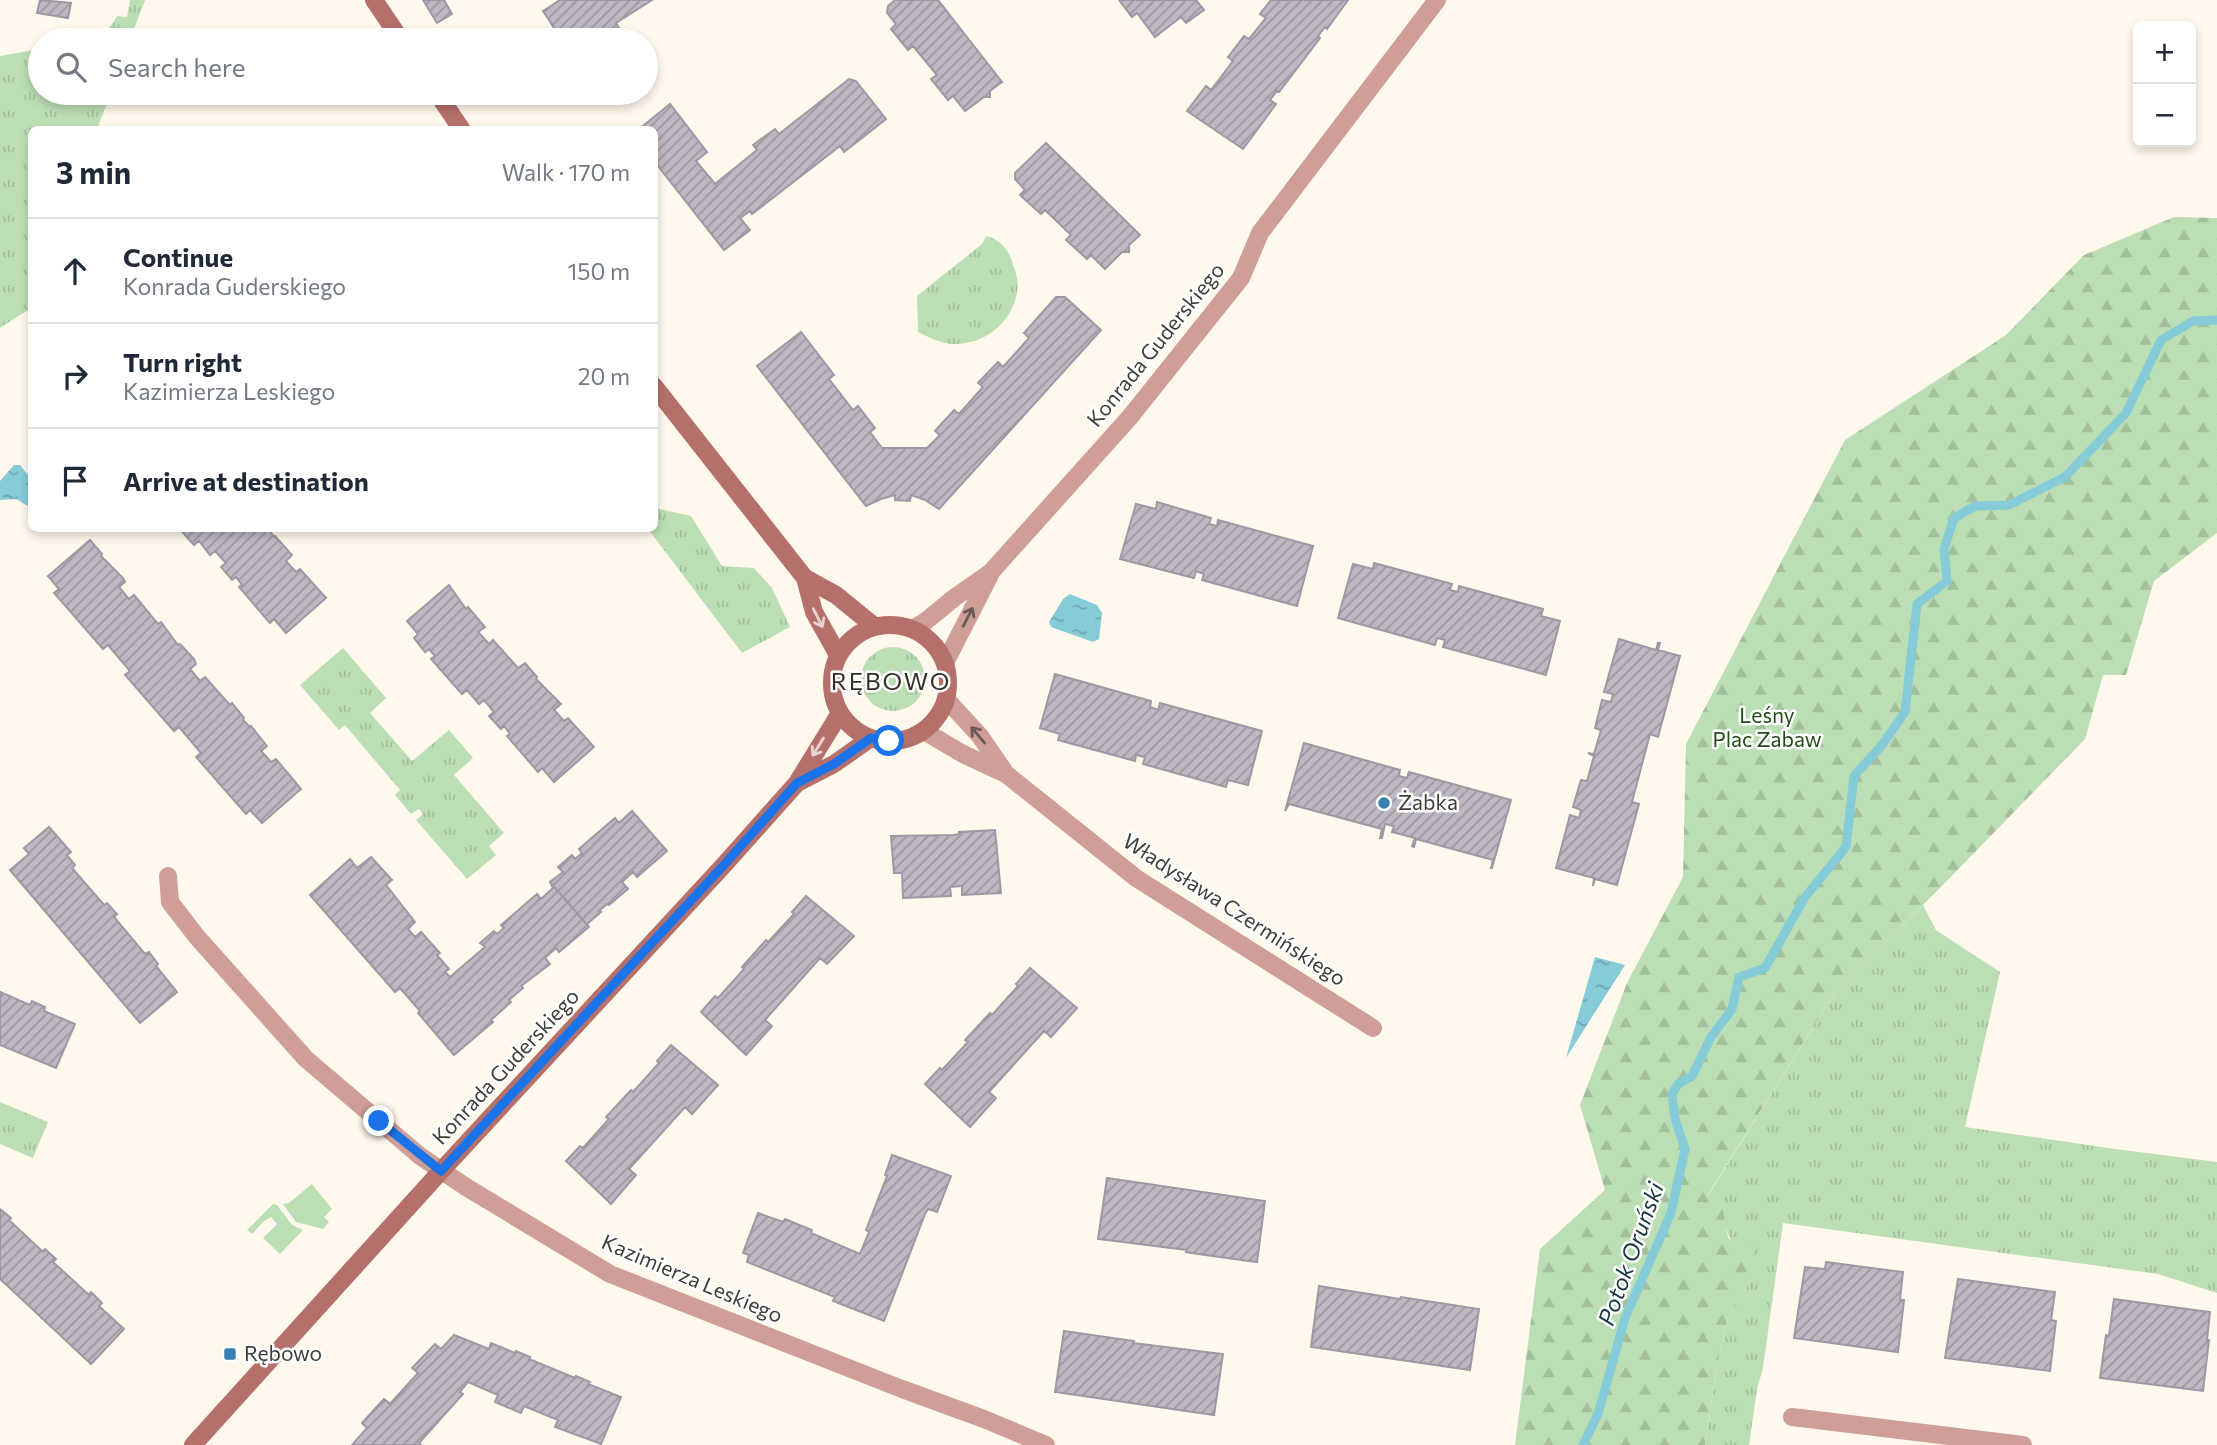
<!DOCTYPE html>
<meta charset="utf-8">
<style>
body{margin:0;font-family:Commissioner,sans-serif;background:#f2f2f3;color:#1f2937}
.controls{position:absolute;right:21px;top:21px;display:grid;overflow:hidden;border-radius:10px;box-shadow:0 4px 10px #0003}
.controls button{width:63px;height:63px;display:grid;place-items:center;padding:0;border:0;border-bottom:2px solid #e0e1e3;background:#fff;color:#1f2937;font:35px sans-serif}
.stop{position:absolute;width:21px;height:21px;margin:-16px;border:5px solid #1a73e8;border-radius:50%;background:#fff}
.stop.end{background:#1a73e8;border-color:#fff;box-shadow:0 2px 7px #0008}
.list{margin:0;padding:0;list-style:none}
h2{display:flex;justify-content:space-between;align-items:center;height:91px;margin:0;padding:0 28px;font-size:30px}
h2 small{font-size:23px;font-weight:400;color:#747a83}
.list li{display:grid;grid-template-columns:46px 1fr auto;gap:21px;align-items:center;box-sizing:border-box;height:105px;padding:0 28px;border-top:2px solid #e0e1e3}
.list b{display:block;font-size:26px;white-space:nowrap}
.list p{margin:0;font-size:23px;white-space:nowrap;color:#747a83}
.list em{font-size:23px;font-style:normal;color:#747a83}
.icon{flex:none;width:38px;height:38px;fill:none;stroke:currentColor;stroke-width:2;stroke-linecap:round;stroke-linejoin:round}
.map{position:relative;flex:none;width:2217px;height:1445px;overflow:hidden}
.search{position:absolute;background:#fff;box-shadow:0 4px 10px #0003;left:28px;top:28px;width:630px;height:77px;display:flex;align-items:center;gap:18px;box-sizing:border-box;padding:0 24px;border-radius:38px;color:#747a83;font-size:26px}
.panel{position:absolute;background:#fff;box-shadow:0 4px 10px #0003;left:28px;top:126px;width:630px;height:406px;border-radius:10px}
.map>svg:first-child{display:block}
</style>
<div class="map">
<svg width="2217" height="1445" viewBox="0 0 2217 1445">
<defs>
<pattern id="grass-tufts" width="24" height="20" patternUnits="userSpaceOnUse" patternTransform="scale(1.75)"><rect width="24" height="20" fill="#bcdeb5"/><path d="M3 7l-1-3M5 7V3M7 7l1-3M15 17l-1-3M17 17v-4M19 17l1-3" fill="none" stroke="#a3bf9c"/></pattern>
<pattern id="forest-firs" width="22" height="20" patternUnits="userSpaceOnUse" patternTransform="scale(1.75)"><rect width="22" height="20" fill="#bcdeb5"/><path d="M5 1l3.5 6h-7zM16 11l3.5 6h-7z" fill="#a3bf9c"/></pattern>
<pattern id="water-ripples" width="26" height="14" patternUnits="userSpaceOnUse" patternTransform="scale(1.75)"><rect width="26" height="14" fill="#86cbd8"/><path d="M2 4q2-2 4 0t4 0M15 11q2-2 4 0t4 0" fill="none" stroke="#6fa6b0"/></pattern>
<pattern id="building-hatch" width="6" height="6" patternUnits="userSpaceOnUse" patternTransform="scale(1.75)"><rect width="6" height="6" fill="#beb8c3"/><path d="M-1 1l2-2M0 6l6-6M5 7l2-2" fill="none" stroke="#9c979f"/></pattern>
</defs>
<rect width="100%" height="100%" fill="#fff9ed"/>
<!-- grass -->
<path fill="url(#grass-tufts)" d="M130 0H145L130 40H84C101 37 109 31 117 16L127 17Z
M40 49V93H111L97 129 32 130 31 308 0 328V56Z
M986 236C999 239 1008 249 1012 261 1013 266 1016 272 1017 277 1022 314 989 345 954 344 942 344 928 337 918 332L917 296 982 244Z
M655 508 691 516 722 566 754 568 772 588 790 627 742 653 648 529 654 528Z
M861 679a32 32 0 1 1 64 0a32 32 0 1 1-64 0Z
M343 648 386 698 370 713 412 761 449 730 473 758 454 775 504 833 489 846 496 855 467 879 416 820 423 814 419 809 411 814 395 795 400 790 345 725 339 730 300 685Z
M1923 905 1936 930 2000 972 1965 1127 2115 1149 2217 1162V1293L2158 1274 1783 1223 1763 1368 1757 1389 1749 1445H1705L1717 1366 1728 1316 1751 1280 1725 1228 1724 1204 1707 1197 1835 992Z
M0 1102 48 1122 33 1158 0 1144Z"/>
<!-- forest -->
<path fill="url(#forest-firs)" d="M2174 217 2217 218V533L2154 581 2126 675H2103L2085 739 1939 889 1835 992 1707 1196 1724 1204 1725 1228 1729 1239 1755 1249 1751 1280 1728 1316 1717 1366 1705 1445H1515L1540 1249 1605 1190 1580 1105 1627 983 1683 877 1686 744 1845 440 2006 335 2084 255Z"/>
<!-- garden -->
<path fill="#bcdeb5" d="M312 1184 332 1209 324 1217 329 1222 323 1229 296 1222 283 1204 289 1203Z
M273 1204 277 1205 292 1225 303 1230 280 1254 263 1238 277 1224 271 1217 263 1222 252 1234 247 1230Z"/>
<!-- water -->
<path fill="url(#water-ripples)" d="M14 465H20L31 479V508L16 499 0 500V481Z
M1070 594 1097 605 1102 613 1099 639 1093 642 1051 627 1049 622 1063 599Z
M1595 957 1625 965 1566 1058Z"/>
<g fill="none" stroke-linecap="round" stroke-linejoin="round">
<!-- stream -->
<path stroke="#86cbd8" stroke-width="9" d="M1583 1445 1598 1414 1625 1318 1671 1213 1685 1149 1675 1119 1672 1094 1678 1084 1692 1076 1711 1037 1732 1009 1739 977 1765 968 1805 897 1846 847 1854 776 1882 745 1905 712 1917 604 1947 581 1944 549 1954 518 1975 506 2009 505 2065 477 2126 413 2161 340 2193 321 2217 320"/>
</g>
<!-- building -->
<path fill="url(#building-hatch)" stroke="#9d98a3" stroke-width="2" d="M40 0 71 3 68 18 37 13Z
M423 0H444L452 14 437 23Z
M560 0H652L616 23 619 28 600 40H562L543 11Z
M895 0H938L1002 82 990 91V97H984L965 111 953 96 948 100 931 79 937 75 913 46 908 50 891 29 896 24 887 13 888 6Z
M1119 0H1196L1204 10 1186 23 1181 17 1155 37 1137 13 1132 17Z
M1271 0H1348L1327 29 1325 27 1318 36 1320 38 1279 92 1277 91 1270 100 1276 104 1243 149 1187 111 1206 86 1211 90 1233 61 1228 57 1244 36 1249 39 1266 18 1260 14Z
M849 79 856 81 886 119 844 152 840 146 752 214 750 211 740 218 750 230 724 250 654 161V130H638L670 104 707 152 696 161 715 184 757 150 753 145 775 129 779 134Z
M1046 143 1140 235 1129 245V252H1122L1105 269 1091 255 1087 259 1066 240 1071 235 1045 210 1041 214 1020 195 1025 190 1015 179V173Z
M1056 297H1065L1101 330 939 509 925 500 911 495 910 501 895 500V495L881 499 866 506 757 366 801 332 834 375 829 379 853 410 858 406 875 428 870 432 882 448H927L940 435 935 431 954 410 959 414 983 387 978 383 998 362 1003 367 1029 338 1024 333Z
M1157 502 1211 518 1209 524 1217 526 1218 520 1313 546 1297 606 1202 580 1204 574 1196 571 1194 578 1120 559 1136 504 1156 509Z
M179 528H268L274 537 275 536 292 555 286 561 296 572 300 569 326 598 286 633 274 619 270 623 239 587 242 585 236 577 232 580 221 567 226 563 215 551 210 555 199 541 194 545Z
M90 540 102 554 101 556 123 578 125 582 119 587 129 599 134 595 158 624 161 622 178 645 180 644 194 659 196 664 190 669 200 681 205 677 230 705 232 703 244 718 243 720 250 727 251 726 267 746 261 751 271 762 276 759 301 789 262 823 250 810 246 814 196 757 201 753 179 727 174 731 125 675 130 671 108 645 103 649 54 593 59 589 48 576Z
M1374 563 1452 584 1450 590 1458 592 1459 586 1543 609 1541 616 1560 621 1546 675 1443 647 1445 640 1437 638 1435 645 1338 618 1353 564 1373 569Z
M449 585 466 609 468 607 485 627 478 632 489 644 493 640 518 668 525 663 537 677 536 679 561 704 554 710 564 721 568 718 594 747 554 782 542 768 538 772 507 736 510 734 504 726 501 729 489 716 494 712 484 700 479 704 467 690 462 694 431 659 435 656 429 649 425 652 414 638 418 634 407 621Z
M1619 639 1656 650 1658 643H1660L1658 650 1680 656 1658 737 1650 734 1632 802 1639 804 1617 885 1595 879 1593 886 1594 878 1556 868 1570 815 1579 818 1581 810 1573 807 1581 780 1587 781 1594 756 1588 753 1594 754 1601 730 1595 728 1602 700 1611 702 1613 694 1604 692Z
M1055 674 1151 701 1150 707 1158 710 1160 703 1262 731 1248 785 1228 780 1226 787 1143 764 1145 757 1136 755 1135 761 1058 740 1060 734 1040 728Z
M1304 743 1400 770 1399 776 1407 778 1409 772 1511 800 1492 868H1491L1493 860 1416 839 1414 847 1412 846 1415 838 1392 832 1394 826 1385 824 1382 838H1380L1382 829 1289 804 1285 811Z
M632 811 667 851 637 877 633 872 622 882 628 889 609 905 607 904 599 911 601 912 587 924 589 927 550 882 563 872 558 867 572 855 575 859 582 853 579 849 615 818 619 823Z
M49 827 71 852 67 855 75 865 72 868 104 905 107 903 117 914 114 917 145 954 149 952 158 964 156 966 177 992 140 1023 10 870 29 854 24 848Z
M995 830 1001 893 962 895V886L950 887 951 896 903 898 902 873H894L891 836 954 835 959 834V832Z
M371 857 392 880 386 885 415 922 408 929 415 937 421 932 440 953 437 955 449 969 445 972 450 977 485 947 480 943 494 931 497 934 504 928 501 925 537 894 541 899 553 888 550 882 589 927 559 952 556 948 545 958 550 964 521 986 523 988 509 1000 511 1002 491 1020 493 1022 454 1055 418 1013 420 1011 400 988 395 992 310 895 350 859 357 868Z
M806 896 854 936 827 964 820 958 765 1020 772 1026 746 1055 701 1012 715 996 718 998 744 969 742 967 766 940 768 942 794 914 792 912Z
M1030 968 1077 1008 1051 1037 1044 1031 989 1092 996 1098 970 1127 925 1084 940 1068 942 1070 968 1042 965 1040 990 1013 992 1015 1018 986 1016 984Z
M0 992 30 1005 32 1001 45 1007 44 1011 75 1024 56 1068 0 1045Z
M671 1045 718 1085 692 1114 685 1107 629 1169 636 1175 611 1204 566 1161 580 1146 583 1148 609 1119 606 1117 631 1090 633 1092 659 1063 657 1061Z
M892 1155 951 1176 937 1212 928 1209 925 1214 884 1321 833 1301 835 1297 747 1262 749 1255 743 1253 758 1213 783 1222 785 1219 812 1230 811 1233 860 1254 869 1232 866 1230 887 1176 885 1175Z
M1107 1178 1265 1201 1257 1262 1191 1253 1186 1252 1187 1250 1098 1239Z
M0 1209 11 1218 9 1220 43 1252 45 1249 56 1259 53 1262 89 1295 91 1292 102 1303 99 1306 124 1329 91 1364 0 1279Z
M1826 1262 1903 1272 1900 1300H1904L1898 1352 1794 1338 1805 1267 1825 1269Z
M1958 1279 2055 1292 2051 1320 2056 1321 2050 1371 1945 1358Z
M1319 1286 1400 1299 1401 1297 1479 1309 1470 1370 1311 1347Z
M2114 1299 2210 1312 2207 1340H2209L2203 1391 2100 1378 2106 1335 2109 1336Z
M1064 1331 1134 1341 1133 1343 1223 1354 1214 1415 1055 1392Z
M454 1335 489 1349 491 1343 515 1353 516 1351 530 1357 529 1359 575 1378 576 1376 590 1382 588 1384 621 1397 601 1444 555 1427 558 1420 524 1406 521 1413 495 1402 498 1395 468 1382 460 1392 463 1394 419 1443 421 1445H352L367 1428 362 1423 384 1399 390 1404 418 1373 412 1368 435 1344 441 1349Z"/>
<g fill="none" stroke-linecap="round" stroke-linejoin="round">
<!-- street -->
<path stroke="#cf9e99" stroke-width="18" d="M912 629 926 621 954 598 991 572 1130 417 1241 278 1260 233 1437 0
M945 663 990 575
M946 699 980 736 1004 771
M924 731 963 754 1006 774 1136 878 1373 1028
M168 876 170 902 197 937 306 1059 420 1156 466 1187 610 1274 902 1389 984 1419 1046 1445
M1792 1417 2023 1445"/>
<!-- secondary -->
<path stroke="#b6706b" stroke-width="18" d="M374 0 401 40
M437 93 462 130
M654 386 805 578 836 595 874 626
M805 578 814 612 838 655
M832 683a58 58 0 1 1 116 0a58 58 0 1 1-116 0Z
M797 783 834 764 871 738
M193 1445 441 1171 723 866 797 783 840 713"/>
</g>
<!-- one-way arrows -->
<defs><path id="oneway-shaft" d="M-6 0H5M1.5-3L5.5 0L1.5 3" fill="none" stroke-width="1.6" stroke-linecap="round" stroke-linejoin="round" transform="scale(1.75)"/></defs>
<g stroke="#6a5a55">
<use href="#oneway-shaft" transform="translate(968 617) rotate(-63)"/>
<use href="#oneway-shaft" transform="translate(978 735) rotate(-130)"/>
</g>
<g stroke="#e9d4d3">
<use href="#oneway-shaft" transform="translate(818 618) rotate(63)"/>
<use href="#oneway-shaft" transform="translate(818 747) rotate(122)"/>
</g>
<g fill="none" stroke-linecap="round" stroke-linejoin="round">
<!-- route -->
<path stroke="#1a73e8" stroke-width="9" d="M379 1121 441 1171 723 866 797 783 834 764 871 738 889 741"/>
</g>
<!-- markers -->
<g fill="#3681b4" stroke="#fff" stroke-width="2.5">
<circle cx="1384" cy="803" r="7"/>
<rect x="223" y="1347" width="14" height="14" rx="3.5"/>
</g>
<g text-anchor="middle" stroke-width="5" stroke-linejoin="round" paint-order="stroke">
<!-- street labels -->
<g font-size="21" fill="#3f3d38" stroke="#fff">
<text transform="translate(1156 345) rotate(-51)" y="7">Konrada Guderskiego</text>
<text transform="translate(1234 910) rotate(33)" y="7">Władysława Czermińskiego</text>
<text transform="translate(506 1067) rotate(-47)" y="7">Konrada Guderskiego</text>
<text transform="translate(692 1279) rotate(23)" y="7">Kazimierza Leskiego</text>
</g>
<!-- park labels -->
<g font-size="21" fill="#1f4e15" stroke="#fff">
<text x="1767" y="723">Leśny<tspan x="1767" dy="24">Plac Zabaw</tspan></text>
</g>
<!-- poi labels -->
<g font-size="21" fill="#3f3d38" stroke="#fff" text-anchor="start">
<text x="1398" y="810">Żabka</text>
<text x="244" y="1361">Rębowo</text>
</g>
<!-- water labels -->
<g font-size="23" font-style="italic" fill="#16383e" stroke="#fff">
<text transform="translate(1631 1254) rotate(-70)" y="8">Potok Oruński</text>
</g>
<!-- quarter labels -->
<g font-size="24" letter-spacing="2" fill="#353128" stroke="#fff">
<text x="891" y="690">RĘBOWO</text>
</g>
</g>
</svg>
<div class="controls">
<button>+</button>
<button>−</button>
</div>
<div class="stop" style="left:889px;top:741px"></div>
<div class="stop end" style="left:379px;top:1121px"></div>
<div class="search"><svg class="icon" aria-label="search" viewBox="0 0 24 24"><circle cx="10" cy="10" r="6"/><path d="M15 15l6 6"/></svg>Search here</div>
<section class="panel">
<h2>3 min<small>Walk · 170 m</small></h2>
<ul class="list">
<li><svg class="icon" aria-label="ahead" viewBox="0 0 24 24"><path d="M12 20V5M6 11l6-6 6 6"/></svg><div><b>Continue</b><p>Konrada Guderskiego</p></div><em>150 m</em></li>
<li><svg class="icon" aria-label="right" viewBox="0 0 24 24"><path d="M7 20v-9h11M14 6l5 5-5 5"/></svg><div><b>Turn right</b><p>Kazimierza Leskiego</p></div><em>20 m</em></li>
<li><svg class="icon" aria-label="arrive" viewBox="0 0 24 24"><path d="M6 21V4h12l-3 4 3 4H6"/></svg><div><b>Arrive at destination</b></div></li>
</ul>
</section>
</div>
